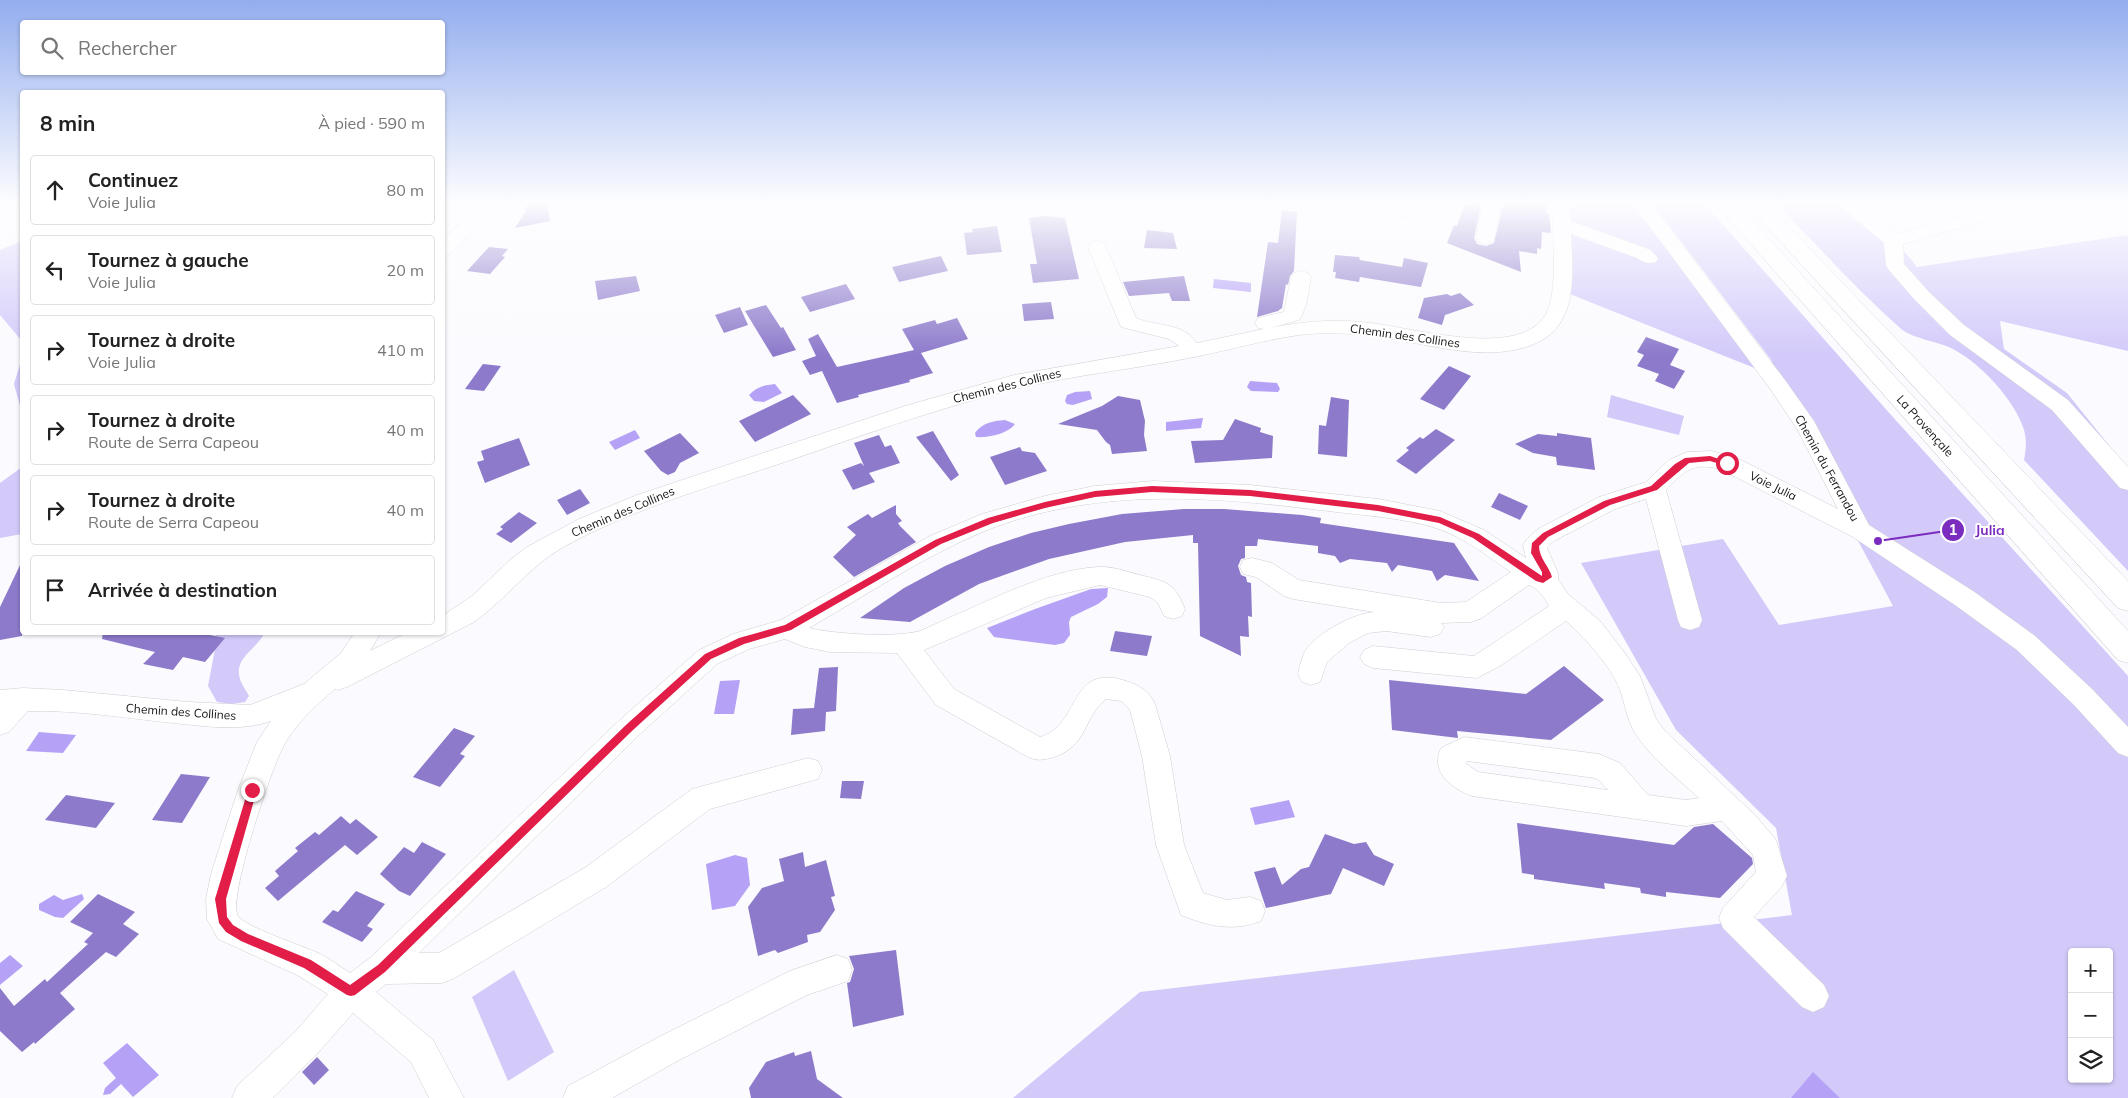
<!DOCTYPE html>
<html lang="fr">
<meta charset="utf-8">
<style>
body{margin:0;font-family:Mulish,sans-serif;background:#f2f2f2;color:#222}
.controls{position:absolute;right:15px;bottom:15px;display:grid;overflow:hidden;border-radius:5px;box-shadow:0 1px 4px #0004}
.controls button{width:45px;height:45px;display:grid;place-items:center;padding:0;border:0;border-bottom:1px solid #e0e0e0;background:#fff;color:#222;font:25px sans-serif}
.stop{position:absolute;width:15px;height:15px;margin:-11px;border:4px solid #e11d48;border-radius:50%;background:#fff}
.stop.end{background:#e11d48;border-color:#fff;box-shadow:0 1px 5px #0008}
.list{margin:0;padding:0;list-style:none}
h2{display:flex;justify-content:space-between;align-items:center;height:65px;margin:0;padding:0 20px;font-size:21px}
h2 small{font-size:16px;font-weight:400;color:#767676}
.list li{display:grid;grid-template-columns:32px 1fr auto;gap:15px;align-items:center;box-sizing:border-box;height:70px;margin:0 10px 10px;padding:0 10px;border:1px solid #e0e0e0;border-radius:5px}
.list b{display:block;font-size:19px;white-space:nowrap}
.list p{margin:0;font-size:16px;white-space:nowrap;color:#767676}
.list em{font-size:16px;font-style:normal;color:#767676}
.icon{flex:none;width:28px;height:28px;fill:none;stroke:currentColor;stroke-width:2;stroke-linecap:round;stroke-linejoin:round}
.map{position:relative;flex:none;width:2128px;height:1098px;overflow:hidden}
.search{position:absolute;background:#fff;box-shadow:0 1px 4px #0004;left:20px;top:20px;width:425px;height:55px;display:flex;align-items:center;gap:12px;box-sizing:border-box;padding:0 18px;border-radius:5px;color:#767676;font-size:19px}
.panel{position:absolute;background:#fff;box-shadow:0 1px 4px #0004;left:20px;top:90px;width:425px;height:545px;border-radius:5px}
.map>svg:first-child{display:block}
</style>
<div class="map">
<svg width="2128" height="1098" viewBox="0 0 2128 1098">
<rect width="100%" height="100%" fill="#fbfafe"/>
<!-- green -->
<path fill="#d3cafa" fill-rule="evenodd" d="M1570 201H1628L1632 204 1757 369 1772 361 1670 227 1648 201H1702L1891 415 2128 676V1098H1013L1140 992 1792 915 1776 828 1676 730 1581 563 1723 539 1779 625 1893 606 1810 451 1784 408 1757 369 1570 294ZM2072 952H2109V1079H2072Z
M1774 201H1849L1891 235 1917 267 2128 235V351L2000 321 2004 349 2067 393 2128 469V571L2024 460C2026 450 2027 440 2024 430 2015 400 1980 363 1953 349 1938 341 1912 339 1900 328 1856 289 1816 244 1774 201Z
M22 241V413L14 384 22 358 21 340 0 315V250Z
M1611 395 1684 416 1679 435 1607 417Z
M22 467V534L0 538V483Z
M216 633H264C260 646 236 657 239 674 239 681 246 690 249 696L245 702 232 704 217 702 208 686 216 644Z
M514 970 554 1052 508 1081 472 997Z"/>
<!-- water -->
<path fill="#b5a2f7" d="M1214 279 1251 283V292L1213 288Z
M1250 381 1277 383 1280 389 1278 392 1251 391 1247 387Z
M775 384 782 393 764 402 754 401 749 395C757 387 764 385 775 384Z
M1090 391 1092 399 1073 405 1067 404 1065 401 1067 395 1075 392Z
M1203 418 1201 428 1166 431V422Z
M1005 420 1015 424C1008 434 988 438 976 437L975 433C982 423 992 421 1005 420Z
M635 430 640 438 615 450 609 442Z
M1108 588 1107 597 1098 604 1071 617 1069 622 1070 635 1064 643 1055 645 994 637 987 628 1035 609 1091 589Z
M740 680 734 714H714L720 681Z
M39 732 76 735 63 753 26 751Z
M1289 800 1295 817 1255 825 1250 808Z
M735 855 747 858 750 885 735 906 712 910 706 864Z
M82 894 84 899 63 918 55 917 39 910V904L54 895 63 900Z
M10 955 23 966 0 985V963Z
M127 1043 159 1075 133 1097 121 1084 110 1094 103 1095 105 1088 116 1078 103 1063Z
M1813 1072 1840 1098H1791Z"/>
<!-- building -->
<path fill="#8d7acb" d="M532 201H547L550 221 515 228 526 211V206Z
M1466 201H1482L1474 238 1477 244 1486 246 1494 243 1504 201H1548L1545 213 1549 214 1551 233 1542 232 1541 249 1537 248V254L1519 251 1521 272 1447 243 1454 225 1457 226Z
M1282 210 1297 212 1294 271 1290 276 1288 285 1286 284 1282 308 1278 311 1257 317 1268 242 1278 243Z
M1045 216 1065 218 1079 279 1033 283 1030 264H1037L1029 218Z
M997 226 1002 252 967 255 964 233 973 232 972 229Z
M1147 230 1173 233 1177 249 1144 248Z
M489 247 508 249 502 256 505 257 490 274 467 271Z
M1335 255 1359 257 1360 260 1402 267 1404 258 1428 263 1421 287 1360 277 1359 282 1335 278 1336 272H1333Z
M941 256 948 271 899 282 892 267Z
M636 276 640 291 598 300 595 281Z
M1184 276 1190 301H1172L1169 293 1129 296 1123 282Z
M846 284 855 299 810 312 801 297Z
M1460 293 1474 305 1445 315 1442 325 1418 318 1424 298 1447 294 1451 296Z
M1051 302 1054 319 1024 321 1022 304Z
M766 305 781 328 783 327 796 350 773 357 745 311Z
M740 307 748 325 724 333 715 315Z
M957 318 968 339 921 353 933 373 909 380 910 382 858 395 859 397 837 403 822 371 810 375 802 361 816 356 808 339 818 334 837 367 914 350 902 329 935 320 937 324Z
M1646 337 1679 349 1670 365 1685 371 1674 389 1655 381 1659 374 1637 366 1644 355 1637 352Z
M483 364 501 366 484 391 465 389Z
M1449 366 1471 376 1444 410 1420 399Z
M793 395 811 414 755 442 739 421Z
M1118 396 1140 400 1145 421 1144 435 1147 451 1112 454 1110 445 1106 442 1097 430 1058 424 1102 406Z
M1331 397 1349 400 1347 457 1318 454 1319 425 1326 426Z
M1235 419 1261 428 1260 432 1273 436 1272 458 1195 463 1191 441 1223 440Z
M1436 429 1455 440 1416 474 1396 461 1409 450 1406 448 1420 437 1423 439Z
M933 431 959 475 951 481 916 437Z
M680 433 699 453 680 463 675 472 668 475 661 471 644 451Z
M1557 433 1591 438 1595 470 1557 465 1556 457 1533 453 1515 444 1538 434 1557 436Z
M879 435 885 447 891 445 900 463 869 473 875 482 853 490 842 470 861 463 864 466 854 443Z
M519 438 530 465 485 483 477 462 484 460 481 451Z
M1020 447 1022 451 1035 453 1047 471 1005 485 990 457Z
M580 489 590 503 567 515 557 500Z
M1499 493 1528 506 1520 520 1491 507Z
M896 505V514L902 521 898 523 900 526 916 542 854 577 833 557 856 535 847 527 868 514 872 518Z
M1224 509 1302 515 1321 518 1320 523 1454 543 1479 581 1445 575 1437 581 1432 571 1398 565 1392 572 1387 563 1350 559 1340 563 1335 556 1318 553V546L1258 539 1257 546H1245V558L1241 559 1238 566 1241 575 1246 577 1247 582 1251 583 1252 617 1248 616 1249 637 1240 636 1241 656 1200 636 1198 543H1193V535L1125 542 1049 559 979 584 910 622 860 618 904 588 945 566 989 547 1031 533 1069 524 1122 514 1184 509Z
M519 512 537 523 511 543 496 534 503 529 500 527Z
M22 561V636L0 640V607Z
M1115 631 1152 636 1147 656 1110 651Z
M103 632H195L225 638 205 662 183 657 173 670 143 664 155 652 102 639Z
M1564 666 1604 700 1551 740 1457 731 1458 738 1392 730 1389 680 1526 694Z
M838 667 836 711 826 712 825 731 791 735 793 709 814 708 819 668Z
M454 728 475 736 460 754 465 756 440 787 413 777Z
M181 774 210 777 182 823 152 820Z
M842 781H864L861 799 840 798Z
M66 795 115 803 96 828 45 820Z
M341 816 350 824 356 819 378 837 357 855 345 845 278 901 265 888 279 876 275 871 298 851 295 848 315 832 319 835Z
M1517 823 1674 845 1694 827 1713 824 1752 858 1753 864 1720 898 1666 892V897L1641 893 1640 888 1604 883 1605 889 1534 879V875L1522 873Z
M1325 834 1354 844 1366 842 1374 855 1394 864 1384 886 1343 868 1331 894 1266 908 1254 872 1275 867 1282 885 1301 869 1309 867Z
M422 842 446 854 410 896 399 891 380 874 404 847 414 853Z
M803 852 805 867 826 860 835 896 831 897 835 910 820 932 807 935 808 942 778 953 775 950 758 956 748 907 762 888 784 881 779 859Z
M356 891 385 904 367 926 373 929 362 942 322 922 333 910 338 912Z
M98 894 135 912 123 924 139 934 116 957 106 952 60 993 75 1009 35 1044 34 1042 22 1052 0 1031V988L14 1006 45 979 47 982 88 944 84 942 93 933 70 922Z
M896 950 904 1015 853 1027 847 983 850 982 854 969 849 956Z
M811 1051 817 1079 843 1098H751L749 1088 766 1062 794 1052 795 1056Z
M317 1057 329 1070 314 1085 302 1072Z"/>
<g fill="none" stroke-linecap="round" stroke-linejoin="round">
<!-- minor casing -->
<g stroke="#cfced2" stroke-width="1">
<path id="minor" d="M486 201H505L449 255 442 257V240Z
M1371 201C1385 201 1406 199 1415 212L1412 216C1399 219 1386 210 1374 205Z
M1484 201H1502L1494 238 1492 242 1485 244 1478 242 1476 238Z
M1552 201H1570L1571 221 1651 250 1658 258 1656 262C1648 264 1644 263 1637 258L1571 234C1573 277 1579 329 1529 346 1486 361 1435 346 1392 339 1362 334 1330 331 1299 335 1264 340 1229 350 1194 357 1135 369 1074 375 1015 389 934 409 855 438 776 465 703 489 627 511 560 549 527 569 505 600 474 622L347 687 338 690 335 689C315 706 294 725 282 749 271 770 227 900 238 916 245 927 303 946 318 953 329 958 339 966 350 973L370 958 621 719 699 650 733 634 781 620 930 536 982 514 1045 496 1095 486 1153 481 1250 485 1378 499 1440 511 1484 530 1526 558 1523 545 1527 539 1538 529 1599 497 1646 482 1669 460 1687 452 1711 451 1735 457 1838 509 1797 429 1771 390 1631 201H1649L1785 380 1814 421 1869 525 1973 591 2035 636 2092 689 2128 727V757L2118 753 2074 705 2017 650 1955 605 1853 537 1720 469C1691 462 1685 471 1666 490L1702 620 1699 627 1690 630 1681 627 1678 620 1646 499 1615 509 1554 541 1547 548 1558 573V579L1568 594 1600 621 1624 652 1640 676 1656 719 1665 731 1755 815 1776 840 1787 876 1782 886 1754 917 1824 985 1829 996 1824 1007 1813 1012 1802 1007 1723 928 1719 918 1723 908 1756 872 1753 855 1722 821 1686 826 1472 796C1451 788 1430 772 1441 748L1464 737 1599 754 1620 763 1648 795 1686 800 1699 798C1677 778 1651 758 1635 733 1627 720 1625 704 1620 690 1611 666 1585 638 1566 621L1500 666 1477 678 1373 668 1364 664 1360 657 1364 650 1373 646 1474 656 1549 606C1544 597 1539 589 1529 585L1480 619 1471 622 1441 623 1444 627 1440 634 1431 637 1386 631 1368 633 1349 643 1327 662 1320 682 1311 685 1302 682 1298 674C1300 666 1302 655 1307 648 1321 631 1353 614 1374 612L1293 599 1284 596 1256 577 1243 574 1240 567 1243 560 1252 558 1272 563 1299 580 1441 603 1466 602 1511 572C1487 556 1464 537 1436 528 1405 518 1361 515 1328 511 1215 497 1105 487 995 527 930 552 870 593 809 628 833 634 896 638 920 631 930 627 941 621 951 617 995 598 1051 569 1099 567 1112 566 1127 572 1140 575 1167 582 1174 582 1185 609L1182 616 1173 619 1164 616 1158 603 1150 597 1100 585 1046 598 924 650 954 689 1040 737C1081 726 1068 662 1126 681 1139 685 1149 691 1155 704L1170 756 1184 845 1203 893 1227 900 1250 897 1261 901 1265 911 1261 921C1233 932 1208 926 1181 915L1156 845 1142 756 1130 710 1121 701 1106 699C1082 718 1089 747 1051 758 1042 760 1037 761 1028 757L936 705 897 653 830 652 805 647 785 639 749 649 717 664 639 735 419 953H439L586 867 692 789 808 758 818 761 822 770 818 779 710 809 606 887 453 979 442 983 386 984 376 992 433 1040 464 1098H429L411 1062 353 1013 317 1054 273 1098H232L237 1086 295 1032 328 994 297 975 218 939 207 919 206 899 211 874 238 790 257 742 271 721C239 732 205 726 173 723 125 718 77 710 28 711L9 732 0 735V690L23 688 63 690 188 702 250 705 304 684 341 653 355 632H381L370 651 408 632H442V616L472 596 510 560 527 547 579 519 637 495 905 406 1014 375 1179 346 1169 339 1121 327 1088 247 1090 243 1097 241 1104 243 1106 247 1136 318C1157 327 1183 322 1197 343L1264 329 1258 328 1255 323 1258 318 1284 312 1291 277 1294 273 1301 271 1308 273 1311 277C1308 292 1308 307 1299 320L1270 328C1300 322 1330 319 1361 322 1406 325 1519 362 1546 314 1559 292 1552 228 1552 201ZM1467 761 1595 778 1600 781 1608 790 1478 772 1465 763Z
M1834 201H1854L1896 234 2014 201H2069L2066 205 2060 206 2020 210 1903 244 1904 264 1929 292 1964 325 2068 400 2128 467V490L2120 488 2052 410 1950 335 1915 300 1888 269 1886 265 1884 243Z
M837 955 848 959 852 970 848 981 807 995 681 1059 612 1098H563L568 1086 659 1037 790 971Z"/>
</g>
<!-- highway casing -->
<g stroke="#cfced2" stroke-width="1">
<path id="highway" d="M1713 201H1734L2128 631V663L2118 660Z
M1743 201H1764L2128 581V611L2118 608Z"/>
</g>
<!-- minor -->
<use href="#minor" fill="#fff" fill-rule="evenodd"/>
<!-- highway -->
<use href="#highway" fill="#fff" fill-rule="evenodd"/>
</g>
<!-- sky -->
<linearGradient id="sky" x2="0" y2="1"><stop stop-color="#93adee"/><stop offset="0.57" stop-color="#fdfdff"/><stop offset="1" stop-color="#fdfdff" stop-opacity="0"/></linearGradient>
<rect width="2128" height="355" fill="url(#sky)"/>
<!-- route -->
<path fill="#e11d48" d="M1710 456 1731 463 1727 466 1710 461 1689 463 1657 490 1610 505 1548 537 1539 546C1539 558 1549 566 1552 577L1543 583 1536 581 1473 538 1439 523 1378 511 1250 496 1152 492 1095 497 1045 508 993 523 941 544 791 630 744 644 711 659 633 730 385 972 355 995 351 996 347 995 304 968 241 941 226 932 219 923 215 899 248 790 252 785 257 790 226 899 227 917 233 925 248 934 311 960 350 985 378 965 627 724 705 654 739 638 785 625 935 540 988 518 1045 502 1095 491 1152 486 1250 490 1378 505 1440 517 1479 534 1542 576V572L1531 553 1532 543 1543 533 1604 501 1651 486 1675 464 1685 458Z"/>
<g text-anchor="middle" stroke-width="4" stroke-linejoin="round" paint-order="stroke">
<!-- street labels -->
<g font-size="12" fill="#161617" stroke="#fff">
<text transform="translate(1405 336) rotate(8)" y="4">Chemin des Collines</text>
<text transform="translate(1007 386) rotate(-14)" y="4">Chemin des Collines</text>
<text transform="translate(1925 426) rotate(48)" y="4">La Provençale</text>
<text transform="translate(1827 468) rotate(61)" y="4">Chemin du Ferrandou</text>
<text transform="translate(1773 486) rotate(26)" y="4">Voie Julia</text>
<text transform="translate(623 512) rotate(-23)" y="4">Chemin des Collines</text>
<text transform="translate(181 712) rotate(4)" y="4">Chemin des Collines</text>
</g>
</g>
<!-- callouts -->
<path fill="none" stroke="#7b2cbf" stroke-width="2" d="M1878 541L1953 530"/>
<g fill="#7b2cbf" stroke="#fff" stroke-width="2">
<circle cx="1878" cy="541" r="5"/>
<circle cx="1953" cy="530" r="12"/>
</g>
<g font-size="15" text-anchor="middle" font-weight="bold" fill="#fff">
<text x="1953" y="535">1</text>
</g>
<g font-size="14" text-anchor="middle" font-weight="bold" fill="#7b2cbf" stroke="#fff" stroke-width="4" stroke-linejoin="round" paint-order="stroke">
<text x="1990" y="535">Julia</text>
</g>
</svg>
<div class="controls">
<button>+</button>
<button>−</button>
<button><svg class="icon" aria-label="layers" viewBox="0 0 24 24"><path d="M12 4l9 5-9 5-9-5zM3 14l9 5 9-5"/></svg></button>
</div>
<div class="stop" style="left:1727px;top:463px"></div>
<div class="stop end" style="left:252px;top:790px"></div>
<div class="search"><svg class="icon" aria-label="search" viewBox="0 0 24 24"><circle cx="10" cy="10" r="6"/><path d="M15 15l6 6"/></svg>Rechercher</div>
<section class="panel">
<h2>8 min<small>À pied · 590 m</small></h2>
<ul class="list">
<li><svg class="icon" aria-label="ahead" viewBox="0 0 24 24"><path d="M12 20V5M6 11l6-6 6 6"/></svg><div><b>Continuez</b><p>Voie Julia</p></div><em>80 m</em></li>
<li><svg class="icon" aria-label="left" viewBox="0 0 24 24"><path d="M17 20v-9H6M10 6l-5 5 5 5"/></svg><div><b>Tournez à gauche</b><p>Voie Julia</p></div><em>20 m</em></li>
<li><svg class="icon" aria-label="right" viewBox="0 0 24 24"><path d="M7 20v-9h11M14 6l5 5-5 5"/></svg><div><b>Tournez à droite</b><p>Voie Julia</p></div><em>410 m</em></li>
<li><svg class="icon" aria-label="right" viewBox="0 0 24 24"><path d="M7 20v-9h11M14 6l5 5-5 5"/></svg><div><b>Tournez à droite</b><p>Route de Serra Capeou</p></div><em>40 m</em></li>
<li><svg class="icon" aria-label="right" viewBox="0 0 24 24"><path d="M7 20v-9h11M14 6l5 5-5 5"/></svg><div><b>Tournez à droite</b><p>Route de Serra Capeou</p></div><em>40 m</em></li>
<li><svg class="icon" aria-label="arrive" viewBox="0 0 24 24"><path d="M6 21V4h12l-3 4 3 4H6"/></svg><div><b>Arrivée à destination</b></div></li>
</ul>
</section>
</div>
